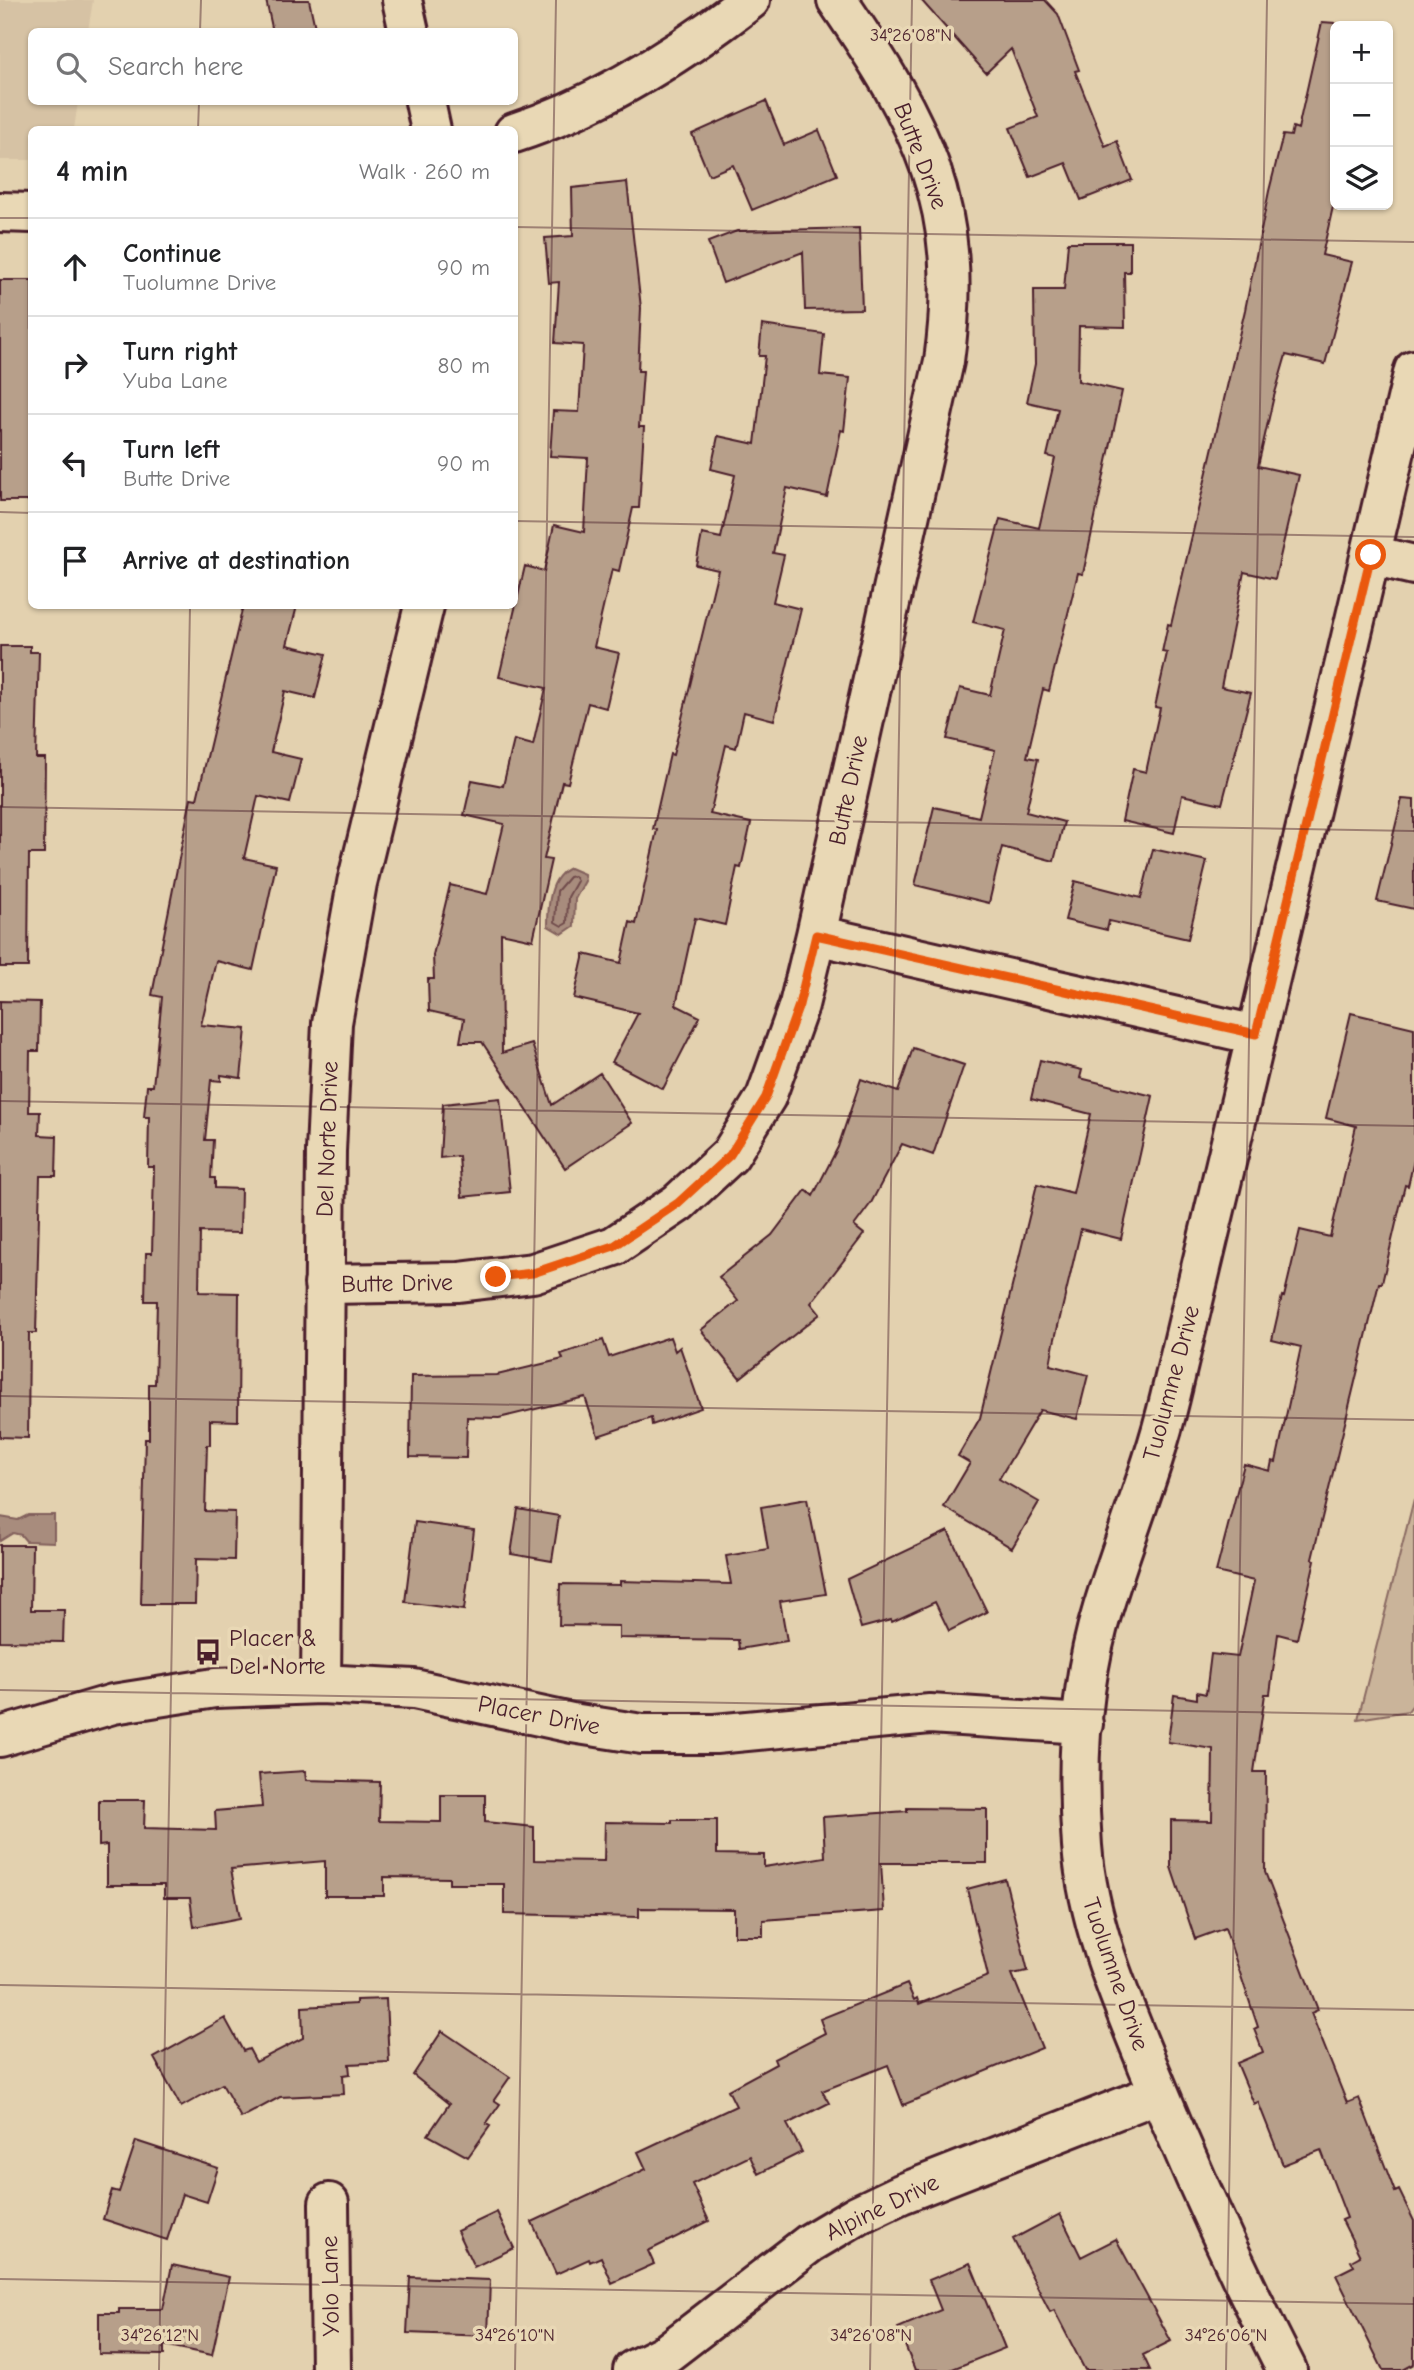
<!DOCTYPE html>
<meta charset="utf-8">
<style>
body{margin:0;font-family:"Comic Neue",sans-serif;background:#f6f6f6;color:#202124}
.controls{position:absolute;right:21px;top:21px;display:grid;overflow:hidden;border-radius:10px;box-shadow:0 2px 5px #0004}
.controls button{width:63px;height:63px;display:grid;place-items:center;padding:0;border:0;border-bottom:2px solid #e0e0e0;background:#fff;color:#202124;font:35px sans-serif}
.stop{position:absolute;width:21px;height:21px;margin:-16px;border:5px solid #ea580c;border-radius:50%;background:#fff}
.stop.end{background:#ea580c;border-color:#fff;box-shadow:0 2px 7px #0008}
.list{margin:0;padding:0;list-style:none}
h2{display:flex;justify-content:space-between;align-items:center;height:91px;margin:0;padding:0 28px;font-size:30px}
h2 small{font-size:23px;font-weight:400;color:#757577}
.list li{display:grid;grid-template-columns:46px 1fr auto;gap:21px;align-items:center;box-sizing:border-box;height:98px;padding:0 28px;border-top:2px solid #e0e0e0}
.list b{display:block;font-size:26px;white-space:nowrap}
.list p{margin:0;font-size:23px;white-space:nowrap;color:#757577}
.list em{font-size:23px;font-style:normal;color:#757577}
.icon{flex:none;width:38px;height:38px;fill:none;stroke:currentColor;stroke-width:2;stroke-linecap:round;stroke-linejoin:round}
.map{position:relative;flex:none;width:1414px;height:2370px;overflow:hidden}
.search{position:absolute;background:#fff;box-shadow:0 2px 5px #0004;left:28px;top:28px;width:490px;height:77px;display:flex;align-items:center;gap:18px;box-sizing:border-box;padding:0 24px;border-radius:10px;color:#757577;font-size:26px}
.panel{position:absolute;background:#fff;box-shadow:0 2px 5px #0004;left:28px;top:126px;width:490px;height:483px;border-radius:10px}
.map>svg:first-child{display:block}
</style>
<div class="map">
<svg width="1414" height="2370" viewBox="0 0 1414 2370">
<rect width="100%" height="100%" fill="#e3d1af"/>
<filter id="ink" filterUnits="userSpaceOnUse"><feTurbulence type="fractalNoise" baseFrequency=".0143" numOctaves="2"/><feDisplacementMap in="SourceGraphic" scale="14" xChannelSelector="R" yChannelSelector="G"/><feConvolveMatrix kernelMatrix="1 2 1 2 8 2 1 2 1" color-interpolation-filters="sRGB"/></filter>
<g filter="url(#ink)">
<!-- built -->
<path fill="#d6c2a4" d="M0 0H93L88 31 32 32V102H78L74 129 32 130 31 160H0Z"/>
<!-- green -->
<path fill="#cab49a" stroke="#8a6a62" stroke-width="2" d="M1414 1499V1703L1408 1711 1358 1719Z"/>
<!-- water -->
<path fill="#a88c7d" stroke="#82605c" stroke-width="2" d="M570 868 584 874 585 881 575 899 574 926 562 934 548 926C548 906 549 877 570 868Z
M28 1515H54V1542L26 1541 21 1535 13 1533 0 1541V1517L18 1520Z"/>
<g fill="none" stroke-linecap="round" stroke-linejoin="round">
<!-- shore -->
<path stroke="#704b4c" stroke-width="2" d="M574 876 577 881 568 897 567 923 562 926 555 922 557 891 569 877Z"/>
</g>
<!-- building -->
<path fill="#b79f8a" stroke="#4a1f2b" stroke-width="2" d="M266 0H309L316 32H273Z
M921 0H1045L1058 14 1079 70 1075 71 1105 146 1117 141 1132 180 1081 200 1066 163 1030 177 1010 128 1038 117 1011 49 986 73Z
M1322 22 1335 23V198L1322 255 1352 262 1325 364 1286 355 1273 400 1258 466 1299 475 1275 579 1244 572 1221 687 1251 693 1222 804 1182 795 1174 833 1122 821 1133 769 1146 772 1160 708 1155 707 1167 653 1162 652 1168 624 1171 625 1245 310 1269 191 1283 135 1291 136 1293 127 1298 129Z
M766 101 784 145 819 130 837 175 752 210 733 165 709 175 692 134Z
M627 182 641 308 638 371H643L639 427H644L639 508H633L619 571 612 569 594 647 619 653 606 708 588 703 568 783 562 782 544 859 551 860 533 940 501 933 502 1053 532 1044 552 1105 600 1073 632 1123 565 1168 482 1042H460L464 1019 429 1011 428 979H434L433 955 450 885 487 894 504 824 464 815 472 780 503 786 514 740 533 745 546 688 499 677 525 566 544 571 554 525 584 532 588 458 550 456 553 411 579 412 583 345 555 343 559 282 549 283 545 238 573 236 572 188Z
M859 228 862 309 805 310 803 252 723 283 708 242 737 231Z
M1068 242H1130V272H1124L1125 327 1079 326 1078 381 1122 391 1083 574 1078 573 1049 691 1043 689 1027 757 1038 759 1026 812 1064 822 1054 861 1002 847 989 903 915 885 934 807 979 817 995 750 947 739 960 688 990 695 1005 630 973 622 1000 519 1039 528 1055 458 1047 456 1058 409 1027 402 1035 364 1034 290H1064Z
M0 280H32V501H0Z
M762 325 824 334 820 375 850 378 844 431 841 430 827 497 787 488 773 553 784 555 773 602 801 609 774 720 744 712 736 748 726 745 710 814 751 823 741 868 737 867 725 925 695 918 676 1005 700 1017 663 1089 612 1062 638 1013 574 998 584 954 621 963 630 922 636 924 657 830 653 829 670 754 673 755 718 570 696 565 702 534 721 538 735 475 711 469 718 436 755 444 765 356H759Z
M243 606H297L287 645 326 654 315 698 285 691 271 752 301 759 290 803 258 796 244 858 276 865 253 970 216 961 201 1025 246 1029 241 1078 221 1075V1081L211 1080 205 1140H213L211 1178H215V1188L241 1189 240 1233 200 1232 199 1292 239 1293 238 1421 210 1420V1445H207L205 1511 235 1512 234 1560 196 1559 195 1604H141L145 1439H149V1384H155L157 1301H145L146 1253H152L154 1167H148L149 1117H144L147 1086H153L162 997 152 995 191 798 197 799Z
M0 646H30V652H39L36 758H45L44 854H29L28 967H0Z
M1402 799 1414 800V909L1377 901Z
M1153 849 1207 861 1188 939 1109 921 1107 930 1065 920 1075 881 1141 898Z
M0 1001 40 1002 39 1051H30L29 1112H40L39 1135 57 1136 56 1176H40L36 1333H29L28 1438 0 1437Z
M1351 1013 1414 1028V1160L1408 1186 1405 1185 1382 1283H1379L1312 1559 1315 1560 1297 1639 1278 1634 1270 1694H1265L1254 1772H1266L1265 1872 1318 2010 1311 2013 1347 2103 1359 2098 1395 2192 1399 2190 1414 2221V2364L1403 2370H1383L1336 2275 1354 2266 1351 2261 1360 2256 1342 2220 1347 2218 1321 2150 1283 2165 1258 2102 1254 2104 1237 2063 1263 2052 1254 2029 1258 2027 1225 1928 1195 1939 1171 1867V1820L1212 1821 1213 1749 1168 1742 1174 1695 1197 1699V1692L1206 1694 1211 1654 1238 1657 1254 1581 1216 1572 1244 1464 1270 1471 1272 1461 1276 1462 1301 1347 1272 1340 1282 1296 1284 1297 1300 1230 1330 1237 1356 1126 1326 1118Z
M913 1048 964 1065 933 1155 902 1144 871 1203 854 1226 864 1234 811 1303 820 1314 740 1378 701 1330 738 1301 719 1277 772 1235 806 1190 813 1196 838 1147 861 1079 898 1092Z
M1040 1060 1082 1070 1080 1078 1153 1096 1121 1239 1081 1229 1054 1343 1050 1365 1088 1375 1077 1419 1040 1410 999 1479 1039 1502 1012 1548 944 1507 970 1463 958 1456 980 1418 1037 1184 1073 1193 1091 1114 1031 1099Z
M500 1098 510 1192 462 1197 459 1156 440 1158 443 1104Z
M670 1337 675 1351 680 1347 701 1408 652 1425 651 1418 598 1436 585 1397 499 1418 467 1417 466 1458 410 1457 411 1376 497 1375 563 1359 561 1354 603 1340 609 1357Z
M807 1499 826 1594 780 1601 787 1641 739 1649 738 1640 619 1638V1626L559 1625 560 1584 620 1585V1581L731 1584 726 1556 768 1549 761 1507Z
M518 1509 559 1516 552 1561 511 1554Z
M415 1522 474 1530 464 1610 405 1602Z
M948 1531 987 1612 949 1631 935 1602 892 1622 891 1620 861 1628 847 1579Z
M0 1545H32L31 1610H64L63 1642 0 1641Z
M305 1771 306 1780 380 1782 379 1821 441 1822V1795H485V1822L534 1827V1860L604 1861 605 1822 672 1823V1820H717V1854L764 1855V1867L825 1857 823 1817 907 1811V1808L987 1809V1863H881L884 1911 763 1920V1936H734V1909L639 1908V1917L504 1914V1884H449V1878L384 1877V1896H325V1861L231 1869 240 1918 194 1927 190 1898H164V1885H107V1845L99 1846V1800H145L144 1828 216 1830 215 1811 262 1807 259 1774Z
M1005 1879 1028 1971 1012 1974 1042 2048 903 2105 888 2065 822 2091 829 2103 787 2124 802 2152 758 2174 750 2156 692 2184 709 2221 648 2251 654 2264 612 2283 601 2257 590 2262 589 2259 556 2274 532 2222 646 2169 638 2152 736 2106 728 2090 776 2064 774 2059 825 2033 820 2019 907 1984 914 2000 917 1998 919 2004 988 1976 967 1889Z
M386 1999 389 2062 349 2064 350 2074 343 2075 344 2094 280 2097 241 2118 222 2084 181 2107 154 2058 225 2018 243 2051 249 2049 256 2062 303 2038 302 2007 356 2004V2000Z
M442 2031 510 2077 494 2100 500 2104 486 2124 490 2126 468 2157 428 2135 449 2104 413 2075Z
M136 2141 218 2168 207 2202 182 2194 167 2240 103 2219 112 2190 119 2192Z
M497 2212 514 2248 474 2267 457 2231Z
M1060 2214 1081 2257 1116 2239 1171 2341 1143 2355 1150 2370H1085L1054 2310 1050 2312 1013 2239Z
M970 2263 1005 2348 950 2370H915L898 2328 941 2310 929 2280Z
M172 2265 229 2277 212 2355 164 2345V2355L99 2354V2313H119V2309H163Z
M410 2277 490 2280 488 2336 407 2333Z"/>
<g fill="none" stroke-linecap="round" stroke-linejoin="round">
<!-- minor casing -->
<g stroke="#4a1f2b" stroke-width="44">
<path id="minor" d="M402 0 409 32
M425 102 431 130
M514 133C600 105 679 55 750 0
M0 212 32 213
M1371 555 1414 565
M816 935 1256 1035
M324 1284 459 1282 533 1273 614 1246 678 1203 730 1155 766 1097 799 1005 816 935 944 361C966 206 922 124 837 0
M321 1684 326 1151 332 1023 357 883 424 606
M0 1737 113 1704 215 1688 321 1684 414 1689 572 1723 642 1734H715L930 1714 1083 1724
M329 2203 331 2370
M633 2370 667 2353 810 2243 857 2215 901 2194 1159 2093
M1287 2370C1236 2270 1190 2169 1148 2066 1119 1995 1088 1923 1082 1846 1076 1768 1080 1683 1103 1608 1124 1538 1153 1470 1170 1398 1251 1056 1334 713 1414 370"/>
</g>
<!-- minor -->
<use href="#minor" stroke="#e9d8b5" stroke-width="38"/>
</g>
</g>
<g fill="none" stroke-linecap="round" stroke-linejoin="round" filter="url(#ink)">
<!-- route -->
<path stroke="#ea580c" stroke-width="9" d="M496 1277 533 1273 614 1246 678 1203 730 1155 766 1097 799 1005 816 935 1256 1034 1371 555"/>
</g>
<!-- ticks -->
<path fill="none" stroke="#4a1f2b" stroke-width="2" stroke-opacity="0.45" d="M200 32 201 0M198 130 199 102M0 218H32M514 227 1414 242M0 512 32 513M514 521 1414 537M0 807 1414 831M0 1101 1414 1126M0 1396 1414 1420M0 1690 1414 1715M0 1985 1414 2010M0 2279 1414 2304M159 2370 190 606M515 2370 556 0M870 2370 912 0M1226 2370 1267 0"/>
<!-- icons -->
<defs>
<g id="bus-bare" transform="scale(2.1)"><path d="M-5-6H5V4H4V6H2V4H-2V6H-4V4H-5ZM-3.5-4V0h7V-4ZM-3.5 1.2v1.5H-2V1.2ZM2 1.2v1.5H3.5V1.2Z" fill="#4a1f2b" stroke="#e9d8b5" stroke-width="2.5" paint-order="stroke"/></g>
</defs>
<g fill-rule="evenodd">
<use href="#bus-bare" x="208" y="1652"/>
</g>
<g text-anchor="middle" stroke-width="7" stroke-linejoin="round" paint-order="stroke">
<!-- street labels -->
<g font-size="24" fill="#4a1f2b" stroke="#e9d8b5">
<text transform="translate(921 156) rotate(69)" y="8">Butte Drive</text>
<text transform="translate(848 790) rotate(-78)" y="8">Butte Drive</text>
<text transform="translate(327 1139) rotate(-88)" y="8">Del Norte Drive</text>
<text transform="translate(397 1283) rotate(-1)" y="8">Butte Drive</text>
<text transform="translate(1171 1383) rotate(-75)" y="8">Tuolumne Drive</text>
<text transform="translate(539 1715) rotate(11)" y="8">Placer Drive</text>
<text transform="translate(1116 1974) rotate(71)" y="8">Tuolumne Drive</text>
<text transform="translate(882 2207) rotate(-26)" y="8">Alpine Drive</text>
<text transform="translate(330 2286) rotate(-91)" y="8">Yolo Lane</text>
</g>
<!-- poi labels -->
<g font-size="24" fill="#4a1f2b" stroke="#e9d8b5" text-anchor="start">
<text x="229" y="1646">Placer &amp;<tspan x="229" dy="28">Del Norte</tspan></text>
</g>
</g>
<g font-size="18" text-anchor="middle" fill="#4a1f2b" stroke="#e9d8b5" stroke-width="7" stroke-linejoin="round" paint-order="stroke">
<text x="911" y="41">34°26'08"N</text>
<text x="160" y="2341">34°26'12"N</text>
<text x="515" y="2341">34°26'10"N</text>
<text x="871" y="2341">34°26'08"N</text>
<text x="1226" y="2341">34°26'06"N</text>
</g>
</svg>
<div class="controls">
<button>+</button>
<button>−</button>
<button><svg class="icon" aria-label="layers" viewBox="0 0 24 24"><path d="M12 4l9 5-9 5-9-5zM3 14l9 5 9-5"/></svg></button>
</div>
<div class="stop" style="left:1371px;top:555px"></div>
<div class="stop end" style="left:496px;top:1277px"></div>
<div class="search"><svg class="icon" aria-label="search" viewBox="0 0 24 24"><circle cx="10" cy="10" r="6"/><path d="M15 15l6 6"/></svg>Search here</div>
<section class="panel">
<h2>4 min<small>Walk · 260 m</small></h2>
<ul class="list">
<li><svg class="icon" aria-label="ahead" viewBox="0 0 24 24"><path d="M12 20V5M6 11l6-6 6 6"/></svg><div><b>Continue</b><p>Tuolumne Drive</p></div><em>90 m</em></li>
<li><svg class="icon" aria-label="right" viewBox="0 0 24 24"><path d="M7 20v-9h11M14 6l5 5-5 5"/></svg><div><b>Turn right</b><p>Yuba Lane</p></div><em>80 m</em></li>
<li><svg class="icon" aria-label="left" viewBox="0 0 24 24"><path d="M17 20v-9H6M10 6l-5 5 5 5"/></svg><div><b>Turn left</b><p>Butte Drive</p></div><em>90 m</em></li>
<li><svg class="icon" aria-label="arrive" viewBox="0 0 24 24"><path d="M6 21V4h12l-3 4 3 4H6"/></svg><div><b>Arrive at destination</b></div></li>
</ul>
</section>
</div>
